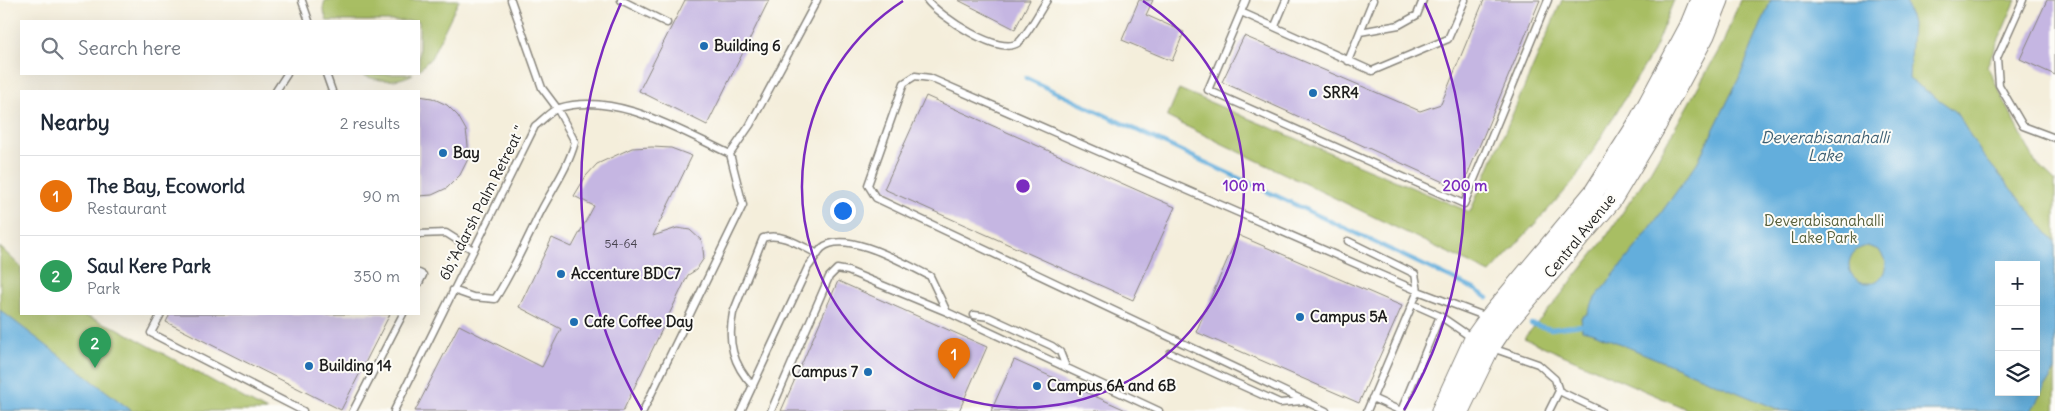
<!DOCTYPE html>
<meta charset="utf-8">
<style>
body{margin:0;font-family:Delius,sans-serif;background:#f2f2f3;color:#1f2937}
.controls{position:absolute;right:15px;bottom:15px;display:grid;overflow:hidden;border-radius:0px;box-shadow:0 5px 20px #0002}
.controls button{width:45px;height:45px;display:grid;place-items:center;padding:0;border:0;border-bottom:1px solid #e0e1e3;background:#fff;color:#1f2937;font:25px sans-serif}
.you{position:absolute;left:842px;top:210px;width:18px;height:18px;margin:-12px;border:4px solid #fff;border-radius:50%;background:#1a73e8;box-shadow:0 0 0 8px #1a73e833}
.badge{display:grid;place-items:center;width:32px;height:32px;border-radius:50%;background:#1f6fb2;color:#fff;font-size:16px;font-weight:700}
.pin{position:absolute;translate:-50% -41px;filter:drop-shadow(0 1px 2px #0008)}
.pin::after{content:'';position:absolute;top:26px;width:18px;height:15px;background:inherit;clip-path:polygon(0 0,100% 0,50% 100%)}
.list{margin:0;padding:0;list-style:none}
h2{display:flex;justify-content:space-between;align-items:center;height:65px;margin:0;padding:0 20px;font-size:21px}
h2 small{font-size:16px;font-weight:400;color:#747a83}
.list li{display:grid;grid-template-columns:32px 1fr auto;gap:15px;align-items:center;box-sizing:border-box;height:80px;padding:0 20px;border-top:1px solid #e0e1e3}
.list b{display:block;font-size:19px;white-space:nowrap}
.list p{margin:0;font-size:16px;white-space:nowrap;color:#747a83}
.list em{font-size:16px;font-style:normal;color:#747a83}
.icon{flex:none;width:28px;height:28px;fill:none;stroke:currentColor;stroke-width:2;stroke-linecap:round;stroke-linejoin:round}
.map{position:relative;flex:none;width:2055px;height:411px;overflow:hidden}
.search{position:absolute;background:#fff;box-shadow:0 5px 20px #0002;left:20px;top:20px;width:400px;height:55px;display:flex;align-items:center;gap:12px;box-sizing:border-box;padding:0 18px;border-radius:0px;color:#747a83;font-size:19px}
.panel{position:absolute;background:#fff;box-shadow:0 5px 20px #0002;left:20px;top:90px;width:400px;height:225px;border-radius:0px}
.map>svg:first-child{display:block}
</style>
<div class="map">
<svg width="2055" height="411" viewBox="0 0 2055 411">
<rect width="100%" height="100%" fill="#fdfcf7"/>
<filter id="ink" filterUnits="userSpaceOnUse"><feTurbulence type="fractalNoise" baseFrequency=".02" numOctaves="2"/><feDisplacementMap in="SourceGraphic" scale="10" xChannelSelector="R" yChannelSelector="G"/><feConvolveMatrix kernelMatrix="1 2 1 2 8 2 1 2 1" color-interpolation-filters="sRGB"/></filter>
<filter id="wash" filterUnits="userSpaceOnUse"><feTurbulence type="fractalNoise" baseFrequency=".0096" numOctaves="4" result="noise"/><feDisplacementMap in="SourceGraphic" scale="20" xChannelSelector="R" yChannelSelector="G"/><feGaussianBlur stdDeviation="1.12" result="paint"/><feColorMatrix in="noise" values="0 0 0 0 0 0 0 0 0 0 0 0 0 0 0 0 0 1.4 0 .05"/><feComposite in="paint" operator="in"/></filter>
<g filter="url(#wash)">
<rect width="100%" height="100%" fill="#f4eedb"/>
<!-- green -->
<path fill="#a8be63" stroke="#626d40" fill-rule="evenodd" d="M325 0H459L431 58 419 70V21H327L323 8Z
M1562 0H1674L1653 52 1575 180 1490 273 1167 117 1179 89 1470 212Z
M1740 0H2016L1987 66 2035 162 2055 181V411H1691L1524 338 1552 306 1604 240 1651 170 1723 43ZM1999 265H2036V392H1999Z
M360 74H413C396 83 378 82 360 74Z
M0 247 21 267V314H80L117 328 267 411H0Z"/>
<!-- water -->
<path fill="#64aedc" stroke="#40657c" fill-rule="evenodd" d="M1771 0H1906L1912 24 1909 79 1955 111 1982 154 2055 242V370L2031 411H1782L1594 333 1582 330 1581 317 1587 314 1595 298 1640 242 1697 163 1739 78ZM1867 246 1879 250 1886 262C1884 298 1839 282 1851 257 1854 250 1860 248 1867 246ZM1999 265H2036V392H1999Z
M0 310 132 411H0Z"/>
<g fill="none" stroke-linecap="round" stroke-linejoin="round">
<!-- stream -->
<path stroke="#64aedc" stroke-width="4.5" d="M1026 78 1476 290 1488 298
M1531 324 1551 329 1581 325"/>
</g>
<g id="blocks">
<!-- building -->
<path fill="#c5b6e2" d="M685 0H769L707 125 639 91Z
M958 0H1030L1015 29Z
M1139 0H1153L1146 15 1184 32 1172 61 1122 40Z
M1484 0H1540L1461 190 1222 82 1244 36 1420 111 1441 104Z
M2047 0H2055V75L2020 59Z
M419 96 432 98 447 105 458 116 466 130 468 145 467 161 460 175 447 188 432 195 419 196Z
M926 96 1175 207 1133 300 884 189Z
M652 147 671 148 692 156 653 236 677 228 690 230 702 241 704 258 696 270 688 275 623 411H415L459 325 542 367 561 329 519 307 552 238 572 247 594 206 574 196 586 176 597 164 632 148Z
M1238 235 1402 306 1359 403 1196 332Z
M838 281 987 347 959 411H781Z
M170 314H390L341 410 166 322Z
M1014 360 1128 411H991Z"/>
</g>
</g>
<g filter="url(#ink)">
<use href="#blocks" fill-opacity="0" stroke="#88857c" stroke-width="1"/>
<g fill="none" stroke-linecap="round" stroke-linejoin="round">
<!-- lane casing -->
<g stroke="#88857c" stroke-width="9">
<path id="lane" d="M621 0 667 23
M927 0C938 15 1001 58 1019 42 1029 32 1039 12 1047 0
M1246 0 1208 90 1464 204 1548 0
M2023 0 1997 58 1999 85 2023 126 2055 138
M302 1 309 21
M1241 12 1372 71 1448 39 1465 0
M1275 26 1286 0
M1360 32 1399 25 1417 15 1423 0
M1348 61 1373 0
M326 74 332 91
M276 91 287 74
M730 154 750 125 817 0
M419 234 446 233 473 250
M1348 241 1415 274 1418 291 1367 411
M419 273 423 275 419 283
M453 290 473 297 495 299C513 271 526 241 541 211 553 188 568 168 575 142L557 108 542 88 511 0
M1413 304 1440 316 1472 338
M161 314 151 333 303 411
M974 315 989 317 1052 346 1060 352 1066 367
M1492 348 1538 364 1555 379 1559 391 1601 411
M1170 353 1280 403 1302 401
M753 386C733 365 727 342 733 313L763 238C782 232 801 246 818 254
M1372 398 1401 411
M353 411 403 314
M394 411 535 126C542 121 551 110 559 108 615 91 681 131 730 154L743 205 643 411
M741 411 808 267C813 261 817 253 822 248 845 228 907 265 930 276L947 312
M771 411 829 277 837 269 848 271 947 312 1159 411
M1326 411 876 198 868 185 904 83 915 76 930 78 1418 291 1487 317
M1401 411 1440 316
M1549 411 1559 391"/>
</g>
<!-- secondary casing -->
<g stroke="#88857c" stroke-width="21">
<path id="secondary" d="M1441 411 1474 339 1489 318 1594 192 1636 126 1689 27 1700 0
M1459 411 1490 347 1505 325 1611 201 1655 128 1705 35 1719 0"/>
</g>
<!-- lane -->
<use href="#lane" stroke="#fff" stroke-width="6"/>
<!-- secondary -->
<use href="#secondary" stroke="#fff" stroke-width="19"/>
</g>
</g>
<!-- distance rings -->
<g fill="none" stroke="#7b2cbf" stroke-width="2.5">
<path d="M1143 1A221 221 0 1 1 903 1"/>
<path d="M642 410A442 442 0 0 1 621 3M1425 3A442 442 0 0 1 1404 410"/>
</g>
<!-- markers -->
<g fill="#1f6fb2" stroke="#fdfcf7" stroke-width="2">
<circle cx="704" cy="46" r="5"/>
<circle cx="1313" cy="93" r="5"/>
<circle cx="443" cy="153" r="5"/>
<circle cx="561" cy="274" r="5"/>
<circle cx="1300" cy="317" r="5"/>
<circle cx="574" cy="322" r="5"/>
<circle cx="309" cy="366" r="5"/>
<circle cx="868" cy="372" r="5"/>
<circle cx="1037" cy="386" r="5"/>
</g>
<g text-anchor="middle" stroke-width="4" stroke-linejoin="round" paint-order="stroke">
<!-- number labels -->
<g font-size="12" fill="#46424e">
<text x="621" y="248">54-64</text>
</g>
<!-- poi labels -->
<g font-size="15" font-weight="bold" fill="#1c1c1c" stroke="#fdfcf7" text-anchor="start">
<text x="714" y="51">Building 6</text>
<text x="1323" y="98">SRR4</text>
<text x="453" y="158">Bay</text>
<text x="571" y="279">Accenture BDC7</text>
<text x="1310" y="322">Campus 5A</text>
<text x="584" y="327">Cafe Coffee Day</text>
<text x="319" y="371">Building 14</text>
<text x="858" y="377" text-anchor="end">Campus 7</text>
<text x="1047" y="391">Campus 6A and 6B</text>
</g>
<!-- street labels -->
<g font-size="15" fill="#1c1c1c" stroke="#fdfcf7">
<text transform="translate(482 203) rotate(-63)" y="5">6b,"Adarsh Palm Retreat "</text>
<text transform="translate(1580 236) rotate(-51)" y="5">Central Avenue</text>
</g>
<!-- park labels -->
<g font-size="15" fill="#545d38" stroke="#fdfcf7">
<text x="1824" y="226">Deverabisanahalli<tspan x="1824" dy="17">Lake Park</tspan></text>
</g>
<!-- water labels -->
<g font-size="16" font-style="italic" fill="#3c5e72" stroke="#fdfcf7">
<text x="1825" y="143">Deverabisanahalli<tspan x="1825" dy="18">Lake</tspan></text>
</g>
</g>
<circle cx="1023" cy="186" r="8" fill="#7b2cbf" stroke="#fdfcf7" stroke-width="2.5"/>
<g font-size="15" text-anchor="middle" font-weight="bold" fill="#7b2cbf" stroke="#fdfcf7" stroke-width="4" stroke-linejoin="round" paint-order="stroke">
<text x="1244" y="191">100 m</text>
<text x="1465" y="191">200 m</text>
</g>
</svg>
<div class="controls">
<button>+</button>
<button>−</button>
<button><svg class="icon" aria-label="layers" viewBox="0 0 24 24"><path d="M12 4l9 5-9 5-9-5zM3 14l9 5 9-5"/></svg></button>
</div>
<div class="you"></div>
<div class="pin badge" style="left:954px;top:379px;background:#e8710a">1</div>
<div class="pin badge" style="left:95px;top:368px;background:#2e9e5b">2</div>
<div class="search"><svg class="icon" aria-label="search" viewBox="0 0 24 24"><circle cx="10" cy="10" r="6"/><path d="M15 15l6 6"/></svg>Search here</div>
<section class="panel">
<h2>Nearby<small>2 results</small></h2>
<ul class="list">
<li><span class="badge" style="background:#e8710a">1</span><div><b>The Bay, Ecoworld</b><p>Restaurant</p></div><em>90 m</em></li>
<li><span class="badge" style="background:#2e9e5b">2</span><div><b>Saul Kere Park</b><p>Park</p></div><em>350 m</em></li>
</ul>
</section>
</div>
